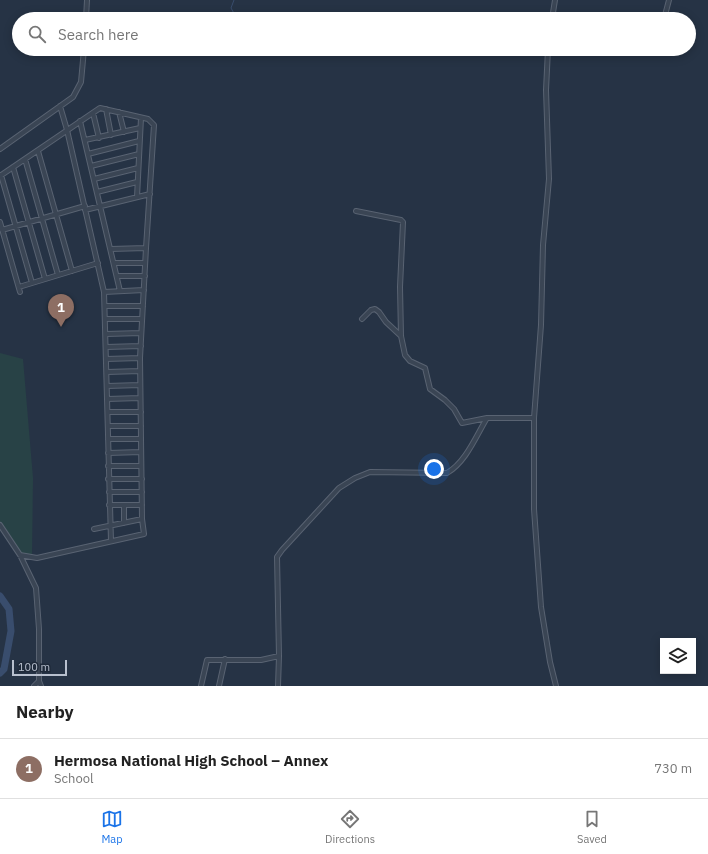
<!DOCTYPE html>
<meta charset="utf-8">
<style>
body{margin:0;font-family:"IBM Plex Sans",sans-serif;background:#f2f2f2;color:#222}
.controls{position:absolute;right:12px;bottom:12px;display:grid;overflow:hidden;border-radius:0px;box-shadow:0 2px 10px #0003}
.controls button{width:36px;height:36px;display:grid;place-items:center;padding:0;border:0;border-bottom:1px solid #e0e0e0;background:#fff;color:#222;font:20px sans-serif}
.scale{position:absolute;left:12px;bottom:10px;width:55px;box-sizing:border-box;padding-left:4px;border:2px solid #b8c0ce;border-top:0;font-size:11px;line-height:14px;white-space:nowrap;color:#b8c0ce;-webkit-text-stroke:3px #1f2a3a;paint-order:stroke}
.you{position:absolute;left:434px;top:469px;width:14px;height:14px;margin:-10px;border:3px solid #fff;border-radius:50%;background:#1a73e8;box-shadow:0 0 0 6px #1a73e833}
.badge{display:grid;place-items:center;width:26px;height:26px;border-radius:50%;background:#1a73e8;color:#fff;font-size:13px;font-weight:700}
.pin{position:absolute;translate:-50% -33px;filter:drop-shadow(0 1px 2px #0008)}
.pin::after{content:'';position:absolute;top:21px;width:14px;height:12px;background:inherit;clip-path:polygon(0 0,100% 0,50% 100%)}
.list{margin:0;padding:0;list-style:none}
h2{display:flex;justify-content:space-between;align-items:center;height:52px;margin:0;padding:0 16px;font-size:17px}
h2 small{font-size:13px;font-weight:400;color:#767676}
.list li{display:grid;grid-template-columns:26px 1fr auto;gap:12px;align-items:center;box-sizing:border-box;height:60px;padding:0 16px;border-top:1px solid #e0e0e0}
.list b{display:block;font-size:15px;white-space:nowrap}
.list p{margin:0;font-size:13px;white-space:nowrap;color:#767676}
.list em{font-size:13px;font-style:normal;color:#767676}
.icon{flex:none;width:22px;height:22px;fill:none;stroke:currentColor;stroke-width:2;stroke-linecap:round;stroke-linejoin:round}
.map{position:relative;flex:none;width:708px;height:686px;overflow:hidden}
.search{position:absolute;background:#fff;box-shadow:0 2px 10px #0003;left:12px;right:12px;top:12px;height:44px;display:flex;align-items:center;gap:10px;box-sizing:border-box;padding:0 14px;border-radius:22px;color:#767676;font-size:15px}
.sheet{height:112px;background:#fff}
nav{display:flex;justify-content:space-around;align-items:center;box-sizing:border-box;height:56px;border-top:1px solid #e0e0e0;background:#fff;font-size:11px;color:#767676}
nav a{display:grid;justify-items:center;gap:2px}
nav .on{color:#1a73e8}
.map>svg:first-child{display:block}
</style>
<div class="map">
<svg width="708" height="686" viewBox="0 0 708 686">
<rect width="100%" height="100%" fill="#263345"/>
<!-- green -->
<path fill="#284246" d="M0 353 23 359 33 478 32 556 22 555 0 528Z"/>
<g fill="none" stroke-linecap="round" stroke-linejoin="round">
<!-- stream -->
<path stroke="#394d6d" stroke-width="1" d="M234 0 231 8 236 17 240 19"/>
<!-- river -->
<path stroke="#394d6d" stroke-width="7" d="M0 596 9 609 11 631 4 669 0 673"/>
<!-- minor casing -->
<g stroke="#596372" stroke-width="6">
<path id="minor" d="M86 19 87 0
M552 19 555 0
M664 19 669 0
M548 49 546 90 549 179 543 245 541 325 534 418V509L541 607 550 662 556 686
M60 106 67 130 104 292 111 541
M106 109 111 135
M119 112 124 132
M93 113 99 138
M80 121 120 291
M85 140 140 128
M0 149 73 97 81 82 84 49
M38 151 72 271
M88 154 139 141
M25 159 58 275
M91 166 139 154
M13 167 45 279
M1 175 32 283
M0 176 100 108 148 119 154 125 146 248 140 358 142 519 144 534 37 558 20 555
M94 179 138 168
M97 192 137 182
M137 197 141 118
M85 210 150 194
M356 211 401 220 403 222 400 287 401 336 405 355 410 361 425 368 430 389 445 400 454 409 462 423 487 418
M0 222 20 292
M2 230 85 206
M111 249 146 248
M114 263H145
M118 276H145
M19 287 98 263
M104 292 144 290
M106 306H143
M106 319H142
M362 319 371 310 375 309 379 312 386 322 401 336
M106 334 141 333
M106 347 141 346
M106 359 140 358
M107 372 140 371
M107 386 140 385
M107 399 140 398
M108 412H141
M108 426H141
M108 439H141
M108 453 141 452
M108 466H141
M108 479H142
M109 492H142
M109 505H142
M124 523V505
M0 525 20 555 36 588 39 629V681L41 686
M94 529 142 519
M34 686 39 681
M201 686 207 660H261L279 656
M219 686 225 659
M278 686 279 656 277 557 282 550 339 488 355 478 370 472 447 473C466 462 476 436 487 418H534"/>
</g>
<!-- minor -->
<use href="#minor" stroke="#3a4554" stroke-width="4"/>
</g>
</svg>
<div class="controls">
<button><svg class="icon" aria-label="layers" viewBox="0 0 24 24"><path d="M12 4l9 5-9 5-9-5zM3 14l9 5 9-5"/></svg></button>
</div>
<div class="scale">100 m</div>
<div class="you"></div>
<div class="pin badge" style="left:61px;top:327px;background:#8d6e63">1</div>
<div class="search"><svg class="icon" aria-label="search" viewBox="0 0 24 24"><circle cx="10" cy="10" r="6"/><path d="M15 15l6 6"/></svg>Search here</div>
</div>
<section class="sheet">
<h2>Nearby<small></small></h2>
<ul class="list">
<li><span class="badge" style="background:#8d6e63">1</span><div><b>Hermosa National High School – Annex</b><p>School</p></div><em>730 m</em></li>
</ul>
</section>
<nav>
<a class="on"><svg class="icon" aria-label="map" viewBox="0 0 24 24"><path d="M3 6l6-2 6 2 6-2v14l-6 2-6-2-6 2zM9 4v14M15 6v14"/></svg>Map</a>
<a><svg class="icon" aria-label="directions" viewBox="0 0 24 24"><path d="M12 3l9 9-9 9-9-9zM9 14v-3h6M13 9l2 2-2 2"/></svg>Directions</a>
<a><svg class="icon" aria-label="saved" viewBox="0 0 24 24"><path d="M7 4h10v16l-5-4-5 4z"/></svg>Saved</a>
</nav>
